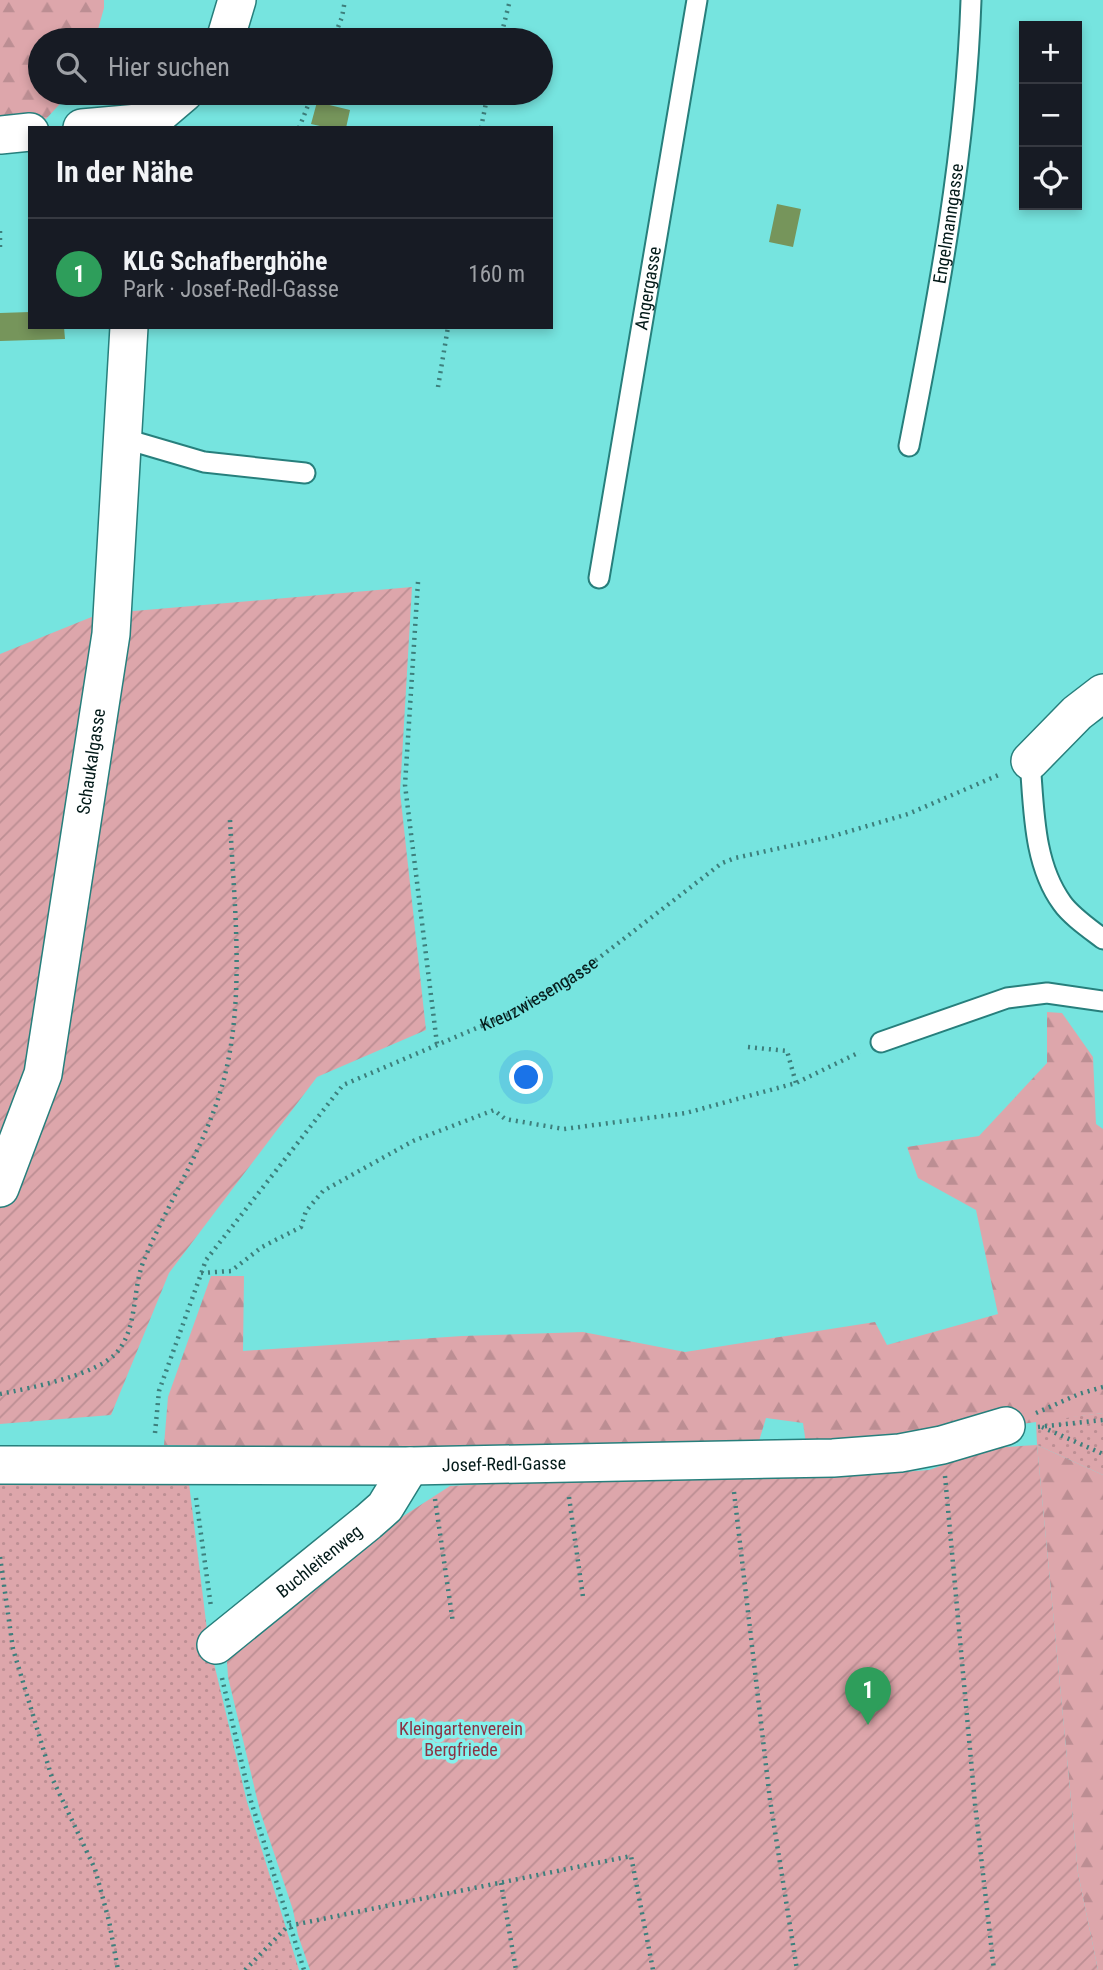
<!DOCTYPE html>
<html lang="de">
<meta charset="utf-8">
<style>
body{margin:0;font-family:"Roboto Condensed",sans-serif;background:#20242c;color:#f1f3f6}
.controls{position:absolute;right:21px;top:21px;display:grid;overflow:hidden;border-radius:0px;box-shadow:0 4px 10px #0003}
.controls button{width:63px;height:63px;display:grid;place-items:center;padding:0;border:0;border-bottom:2px solid #363941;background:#171b24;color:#f1f3f6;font:35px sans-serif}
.you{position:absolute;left:527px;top:1078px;width:24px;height:24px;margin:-18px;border:5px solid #fff;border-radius:50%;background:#1a73e8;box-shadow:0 0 0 10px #1a73e833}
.badge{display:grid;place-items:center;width:46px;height:46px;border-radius:50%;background:#d999ab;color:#fff;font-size:23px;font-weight:700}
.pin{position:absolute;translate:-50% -58px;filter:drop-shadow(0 2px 4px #0008)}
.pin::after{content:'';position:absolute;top:37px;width:24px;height:21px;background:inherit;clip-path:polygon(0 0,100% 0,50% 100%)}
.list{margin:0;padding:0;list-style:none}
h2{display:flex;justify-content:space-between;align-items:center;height:91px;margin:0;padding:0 28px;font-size:30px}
h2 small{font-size:23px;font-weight:400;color:#9ea1a6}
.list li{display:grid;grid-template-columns:46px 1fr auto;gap:21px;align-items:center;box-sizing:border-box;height:112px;padding:0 28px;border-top:2px solid #363941}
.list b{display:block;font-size:26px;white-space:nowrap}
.list p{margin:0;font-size:23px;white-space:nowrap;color:#9ea1a6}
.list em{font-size:23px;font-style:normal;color:#9ea1a6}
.icon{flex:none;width:38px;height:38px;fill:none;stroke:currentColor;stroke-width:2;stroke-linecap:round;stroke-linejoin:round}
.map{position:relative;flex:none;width:1103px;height:1970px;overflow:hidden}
.search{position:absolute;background:#171b24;box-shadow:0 4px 10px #0003;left:28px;top:28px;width:525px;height:77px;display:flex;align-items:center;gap:18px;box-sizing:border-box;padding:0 24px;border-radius:38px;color:#9ea1a6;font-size:26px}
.panel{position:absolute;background:#171b24;box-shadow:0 4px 10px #0003;left:28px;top:126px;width:525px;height:203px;border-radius:0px}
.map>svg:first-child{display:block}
</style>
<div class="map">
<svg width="1103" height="1970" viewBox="0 0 1103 1970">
<defs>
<pattern id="grass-dots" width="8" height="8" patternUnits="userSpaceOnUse" patternTransform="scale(1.75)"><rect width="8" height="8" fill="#dda6ab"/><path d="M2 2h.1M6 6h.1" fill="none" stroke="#bc8e93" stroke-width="1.8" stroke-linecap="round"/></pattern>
<pattern id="forest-firs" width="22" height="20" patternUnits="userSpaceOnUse" patternTransform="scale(1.75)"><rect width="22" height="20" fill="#dda6ab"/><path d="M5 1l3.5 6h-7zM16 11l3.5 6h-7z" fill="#bc8e93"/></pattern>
<pattern id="garden-furrows" width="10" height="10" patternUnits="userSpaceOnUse" patternTransform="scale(1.75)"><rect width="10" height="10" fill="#dda6ab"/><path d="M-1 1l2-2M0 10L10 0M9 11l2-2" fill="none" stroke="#bc8e93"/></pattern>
</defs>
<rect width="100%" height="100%" fill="#76e4df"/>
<!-- grass -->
<path fill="url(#grass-dots)" d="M1103 1413V1475L1037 1445 1036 1421Z
M188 1475 208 1638 247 1802 299 1970H0V1477Z"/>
<!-- forest -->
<path fill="url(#forest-firs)" d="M0 0H104V8L95 40H40V93H70L46 119 0 123Z
M1047 1012 1062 1013 1093 1057 1096 1124 1103 1129V1413L940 1435 806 1444 803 1423 766 1418 756 1451 696 1453 164 1445 168 1397 211 1276H244L243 1351 462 1336 583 1332 685 1352 875 1322 887 1345 998 1314 976 1210 918 1178 907 1147 979 1136 1047 1063Z
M1037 1445 1103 1475V1970H1098L1078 1873Z"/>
<!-- garden -->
<path fill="url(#garden-furrows)" d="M412 587 400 792 426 1030 317 1077 169 1273 111 1415 0 1424V654L99 614Z
M1037 1445 1078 1873 1098 1970H310L298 1935 293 1910 260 1811 228 1677 226 1648 388 1526 450 1486 634 1475 822 1478 929 1470 991 1448Z"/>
<!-- water -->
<path fill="#76955b" d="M317 102 350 110 346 128H329L311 124Z
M777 204 801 209 793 247 769 242Z
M30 312V327H64L65 339 0 341V313Z"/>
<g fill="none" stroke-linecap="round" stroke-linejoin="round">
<!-- service casing -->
<g stroke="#277f7c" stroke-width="23">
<g id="service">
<path d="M122 438 204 462 305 473"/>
<path id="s2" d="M909 446C938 299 966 150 971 0"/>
<path id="s3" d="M599 578 697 0"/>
<path d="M1030 761C1034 808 1033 863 1062 903 1071 916 1090 929 1103 939"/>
<path d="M881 1042 1007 998 1047 993 1103 1001"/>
</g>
</g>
<!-- minor casing -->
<g stroke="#277f7c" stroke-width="40">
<g id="minor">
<path d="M225 40 237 0"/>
<path d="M82 128 150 122"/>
<path d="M149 128 150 122 184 93"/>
<path d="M0 135 30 132"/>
<path d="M1030 761 1077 713 1103 693"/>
<path id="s4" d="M0 1188 43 1074 111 634 129 327"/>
<path id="s5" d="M0 1465 410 1466 833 1458 900 1453 942 1445 1006 1426"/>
<path id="s6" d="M216 1645 368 1522 385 1507 410 1466"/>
</g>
</g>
<!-- path -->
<g stroke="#3d7f7c" stroke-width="4.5" stroke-dasharray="2 5" stroke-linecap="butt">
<path d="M333 40 342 17 345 0"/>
<path d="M500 40 510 0"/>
<path d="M299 128 313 93"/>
<path d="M481 128 488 93"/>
<path d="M0 231V250"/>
<path d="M438 387 448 327"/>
<path d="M418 582 405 785 437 1044"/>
<path d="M748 1047 787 1051 796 1083"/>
<path d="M201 1273 231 1271 262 1247 301 1227 306 1211 323 1191 413 1141 494 1110 505 1119 564 1129 686 1113 796 1083 860 1052"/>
<path d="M0 1394C30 1388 99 1375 118 1351 138 1326 132 1289 144 1260 170 1198 209 1140 225 1075 245 993 234 903 230 820"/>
<path d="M1036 1413 1079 1394 1103 1387"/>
<path d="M1038 1427 1103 1420"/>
<path d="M1042 1427 1103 1454"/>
<path id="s1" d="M155 1433 159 1391 206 1260 343 1085 512 1013 582 971 722 863 735 858 830 837 908 814 1001 774"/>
<path d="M945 1476 975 1804 994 1970"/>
<path d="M734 1492 770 1800 797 1970"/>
<path d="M569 1497 583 1597"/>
<path d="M196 1498 211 1607"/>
<path d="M435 1499 453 1623"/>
<path d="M0 1557 13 1649 52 1778 95 1869 109 1921 118 1970"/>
<path d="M222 1678 250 1798 304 1970"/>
<path d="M501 1883 516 1970"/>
<path d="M245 1970 288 1926 631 1856 653 1970"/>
</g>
<!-- service -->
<use href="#service" stroke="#fff" stroke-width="19"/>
<!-- minor -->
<use href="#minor" stroke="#fff" stroke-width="37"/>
</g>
<g text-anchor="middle" stroke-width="7" stroke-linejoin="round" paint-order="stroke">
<!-- street labels -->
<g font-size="18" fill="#031a19" stroke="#84f1ec">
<text dy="6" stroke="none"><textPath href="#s2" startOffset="226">Engelmanngasse</textPath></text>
<text dy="6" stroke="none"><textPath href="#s3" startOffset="294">Angergasse</textPath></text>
<text dy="6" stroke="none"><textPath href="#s4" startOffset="438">Schaukalgasse</textPath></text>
<text dy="6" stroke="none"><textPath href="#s1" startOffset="620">Kreuzwiesengasse</textPath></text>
<text dy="6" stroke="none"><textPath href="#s5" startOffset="504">Josef-Redl-Gasse</textPath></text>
<text dy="6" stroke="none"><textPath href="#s6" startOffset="133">Buchleitenweg</textPath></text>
</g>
<!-- park labels -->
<g font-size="18" fill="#8b3344" stroke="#84f1ec">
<text x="461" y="1735">Kleingartenverein<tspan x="461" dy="21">Bergfriede</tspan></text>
</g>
</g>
</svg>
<div class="controls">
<button>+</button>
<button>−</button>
<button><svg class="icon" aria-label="locate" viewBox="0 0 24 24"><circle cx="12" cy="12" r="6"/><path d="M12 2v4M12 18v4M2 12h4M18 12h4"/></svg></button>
</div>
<div class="you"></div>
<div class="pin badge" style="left:868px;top:1725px;background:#2e9e5b">1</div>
<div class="search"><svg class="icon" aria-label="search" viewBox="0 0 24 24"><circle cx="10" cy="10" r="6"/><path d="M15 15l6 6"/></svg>Hier suchen</div>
<section class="panel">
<h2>In der Nähe<small></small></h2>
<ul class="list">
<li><span class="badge" style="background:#2e9e5b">1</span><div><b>KLG Schafberghöhe</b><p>Park · Josef-Redl-Gasse</p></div><em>160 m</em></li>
</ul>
</section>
</div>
